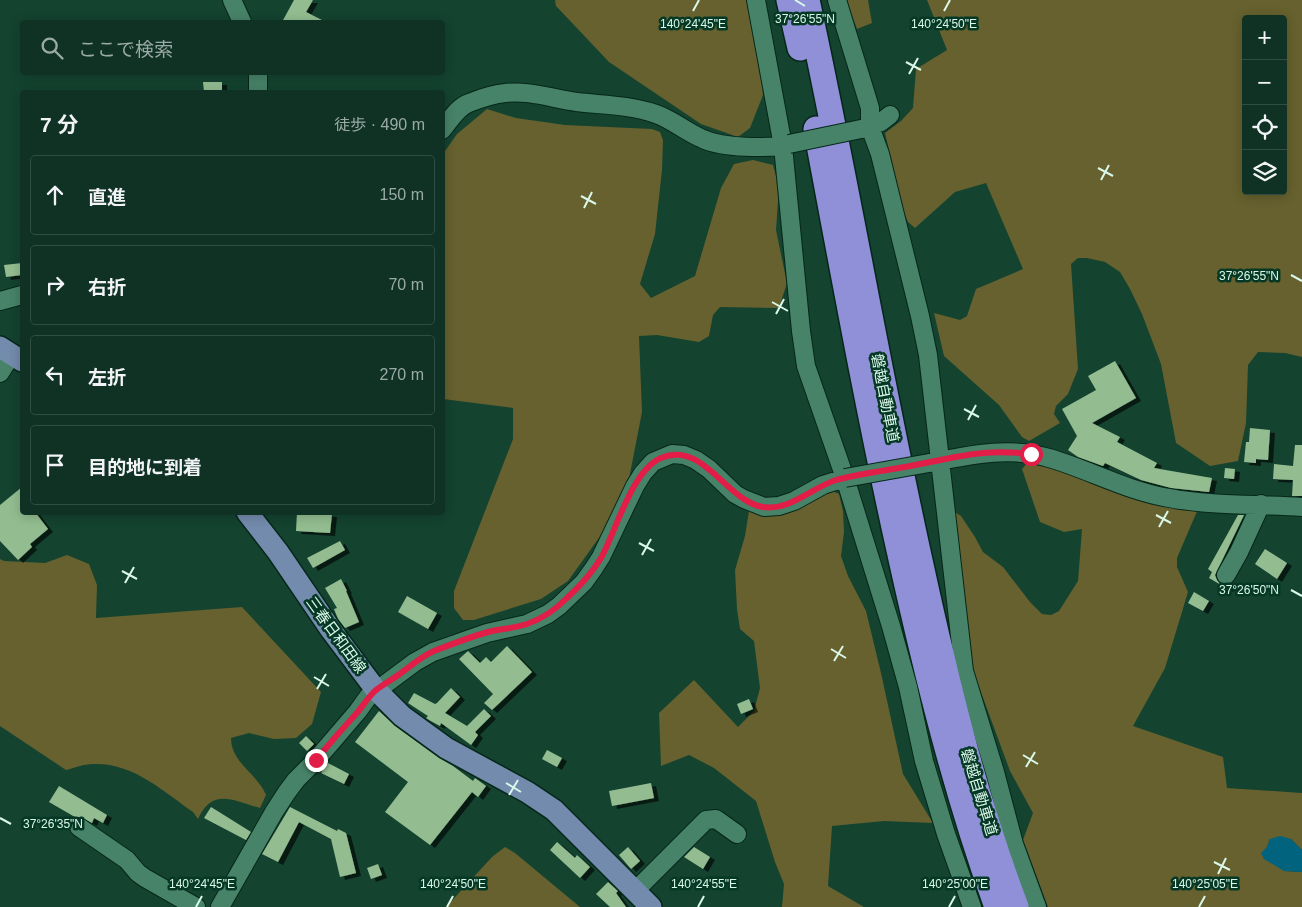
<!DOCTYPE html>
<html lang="ja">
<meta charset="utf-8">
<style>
body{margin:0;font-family:Helvetica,"Noto Sans JP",sans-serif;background:#1d3e31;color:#f1f3f6}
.controls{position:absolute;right:15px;top:15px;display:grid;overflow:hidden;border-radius:5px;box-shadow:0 2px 12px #0003}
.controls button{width:45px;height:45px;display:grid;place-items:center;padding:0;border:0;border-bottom:1px solid #2f4d41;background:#0f3224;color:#f1f3f6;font:25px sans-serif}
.stop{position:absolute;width:15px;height:15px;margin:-11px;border:4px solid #e11d48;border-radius:50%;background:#fff}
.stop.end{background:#e11d48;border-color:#fff;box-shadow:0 1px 5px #0008}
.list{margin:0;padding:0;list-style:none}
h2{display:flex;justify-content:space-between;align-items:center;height:65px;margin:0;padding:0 20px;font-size:21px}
h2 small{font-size:16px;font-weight:400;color:#9baaa6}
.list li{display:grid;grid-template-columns:32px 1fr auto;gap:15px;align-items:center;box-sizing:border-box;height:80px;margin:0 10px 10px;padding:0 10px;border:1px solid #2f4d41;border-radius:5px}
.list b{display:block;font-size:19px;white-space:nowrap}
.list em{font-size:16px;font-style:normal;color:#9baaa6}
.icon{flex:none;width:28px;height:28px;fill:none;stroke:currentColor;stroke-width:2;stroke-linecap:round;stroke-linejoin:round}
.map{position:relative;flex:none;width:1302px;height:907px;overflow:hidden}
.search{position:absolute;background:#0f3224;box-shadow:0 2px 12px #0003;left:20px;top:20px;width:425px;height:55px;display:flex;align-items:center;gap:12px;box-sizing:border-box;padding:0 18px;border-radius:5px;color:#9baaa6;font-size:19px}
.panel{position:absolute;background:#0f3224;box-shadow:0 2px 12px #0003;left:20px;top:90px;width:425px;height:425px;border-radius:5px}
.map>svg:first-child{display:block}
</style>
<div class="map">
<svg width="1302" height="907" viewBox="0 0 1302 907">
<defs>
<filter id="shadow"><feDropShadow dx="5" dy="3" stdDeviation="0" flood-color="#0009"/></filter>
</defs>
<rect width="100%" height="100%" fill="#144330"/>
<!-- green -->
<path fill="#66612e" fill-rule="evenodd" d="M555 0H747L760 50 763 95 750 128 738 137 701 124 609 62 556 6Z
M846 0H868L872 23 857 29Z
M927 0H1302V357L1285 353 1258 352 1248 365 1246 423 1238 461 1210 466 1176 443 1161 364 1142 314 1130 289 1120 272 1105 262 1087 258H1078L1071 264 1078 369 1068 394 1056 406 1054 414 1060 423 1029 441 1022 437 999 405 944 356 934 313 960 320 967 316 976 289 1023 269 986 183 955 192 915 228 908 222 904 213 885 133 901 121 913 108 916 69 947 50ZM1246 19H1283V191H1246Z
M487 109 516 118 565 125 652 129 660 132 663 140 662 170 655 234 640 284 651 298 695 276 721 188 734 164 753 160 773 165 779 187 776 230 787 283 779 308 720 307 713 315 709 336 699 342 657 335 639 336 642 412 628 484 601 535 568 581 541 599 474 620H463L454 608V591L513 439V408L443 399V154L457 134Z
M1029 461 1152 498 1198 509 1177 558V567L1188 592 1165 668 1133 726 1223 757 1227 788 1302 793V850L1291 839H1270L1267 847 1284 871 1302 872V907H1048L1023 840 1033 813 1010 771 972 668 947 507 961 516 975 537 983 552 1003 567 1030 602 1042 614 1051 615 1059 611 1078 581 1082 529 1064 532 1040 522 1022 469Z
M830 490 839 494 843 511 844 532 841 556 848 576 866 611 881 673 903 774 933 823 884 821 832 826 828 886 864 907H782L784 884 775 862 756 801 714 768 689 755 661 766 659 713 694 680 738 727 754 711 760 688 754 641 740 629 737 609 735 570 745 536 749 511 774 515 809 503Z
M67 555 89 564 97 585 96 618 242 607 321 692 312 724 296 738 274 739 249 733 231 738C231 763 258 774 266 795L260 808C233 801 213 787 198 819L193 812C163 791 132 762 93 764 84 764 74 768 66 770L0 726V559L4 561 45 563Z
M505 847 515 853 580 907H446L492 857Z"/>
<!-- water -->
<path fill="#01637d" d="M1280 836 1291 839 1302 850V872L1284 871 1264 859 1261 853 1267 847 1270 839Z"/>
<!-- building -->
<path fill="#93bd91" filter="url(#shadow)" d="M294 0H313L306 12 326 22H282Z
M203 82H222V92H204Z
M22 263V275L6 277 4 265Z
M1115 361 1136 398 1092 423 1120 437 1117 442 1157 463 1154 468 1212 478 1209 492 1171 488 1141 480 1105 463 1103 466 1078 457 1068 450 1077 436 1062 409 1096 390 1088 376Z
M1250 428 1270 430 1268 460 1256 459V463L1244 462 1246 442H1249Z
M1295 445H1302V496H1292L1293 480 1273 479 1274 464 1293 466Z
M1225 468 1235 469 1234 479 1224 478Z
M22 487V512H35L48 529 30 544 32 547 18 560 0 541V505Z
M297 512 332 514 330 533 296 531Z
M1238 515H1244L1215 575 1217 580 1220 584 1226 586 1230 585 1228 589 1209 578 1212 572 1208 569Z
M340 541 345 550 313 568 307 558Z
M1265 549 1287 563 1277 579 1255 564Z
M341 579 347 591H346L359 622 345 628 338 619 334 609 337 608 325 588Z
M1194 592 1209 601 1203 611 1188 603Z
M407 596 437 613 428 629 398 612Z
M507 646 532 672 492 710 484 703 493 694 459 659 468 651 480 663 486 657 491 662Z
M451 688 460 697 445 713 467 726 484 709 491 716 475 732 478 735 471 745 441 723 440 726 429 720 426 718 428 716 408 703 414 693 435 704 437 703Z
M749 699 753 709 741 714 737 704Z
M379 711 395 726 439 758 453 766 473 781 475 778 486 786 478 797 472 792 430 845 385 812 408 782 355 742Z
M306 736 314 744 307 751 299 743Z
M547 750 562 758 557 767 542 759Z
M328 763 349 774 344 784 321 773Z
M651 783 654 798 612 806 609 791Z
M59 786 107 815 103 823 94 818 92 823 80 817H75L49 802Z
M211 807 251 832 246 840 204 818Z
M290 807 337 831 338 829 346 833 356 873 340 877 331 839 299 822 278 862 262 854Z
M557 842 575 858 577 855 590 867 580 878 550 850Z
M628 847 640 861 631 869 619 855Z
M694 847 710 857 703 869 684 857Z
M378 864 382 875 371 879 367 868Z
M608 882 618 891 616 893 626 907H610L596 894Z"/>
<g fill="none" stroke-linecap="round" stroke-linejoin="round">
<!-- minor casing -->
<g stroke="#06271a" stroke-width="20">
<path id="minor" d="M232 0 242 22
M756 0 783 146 801 331 806 366 845 478 891 626 908 687 924 761 946 834 972 907
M837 0 870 108V127L880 154 920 316 928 355 964 671 995 772 1014 844 1037 907
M258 72V92
M862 129 881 122 890 115
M442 130C450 121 457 107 469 103 479 99 494 94 505 93 529 90 554 99 577 102 603 105 631 105 656 114 673 120 686 132 703 139 722 148 769 149 789 144
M0 301 22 295
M0 373 12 354
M929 463C970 455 1008 446 1049 458 1090 470 1127 491 1169 498 1212 506 1258 504 1302 507
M1226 575 1239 552 1261 504
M79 827 127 860 138 873 145 878 196 907
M635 891 706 820 716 819 737 834
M220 907 274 812 287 792 296 780 316 760 358 711 368 697 415 662 433 652 487 633 527 624 548 614 559 606 584 582 594 568 601 557 635 486 643 473 653 462 672 454 684 455 696 460 709 469 735 494 744 499 764 507 779 506 794 501 823 485 845 478"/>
</g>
<!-- major casing -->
<g stroke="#06271a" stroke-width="24">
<path id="major" d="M0 347 22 361
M247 512 278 552 331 630 376 690 402 716 446 748 527 792 554 810 651 907"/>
</g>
<!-- highway casing -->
<g stroke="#06271a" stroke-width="28">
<path id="highway" d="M789 0 800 48
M807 0C848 188 879 377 921 565 946 680 974 796 1016 907
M816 129C843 272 869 416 901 559 927 676 956 794 997 907"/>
</g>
<!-- minor -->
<use href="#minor" stroke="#478368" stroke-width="18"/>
<!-- major -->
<use href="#major" stroke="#738bac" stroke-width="21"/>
<!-- highway -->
<use href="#highway" stroke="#9090d9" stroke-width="25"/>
<!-- minor-bridge casing -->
<g stroke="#06271a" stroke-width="20" stroke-linecap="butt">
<path id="minor-bridge" d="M789 144 861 129
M845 478 929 463"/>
</g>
<!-- minor-bridge -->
<use href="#minor-bridge" stroke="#478368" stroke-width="18"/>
</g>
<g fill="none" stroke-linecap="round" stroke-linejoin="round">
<!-- route -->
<path stroke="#e11d48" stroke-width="6" d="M316 760C329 744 342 729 356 714 363 706 368 697 376 690 384 684 393 679 401 673 412 665 422 656 434 651 452 644 470 637 488 632 501 629 515 628 527 624 542 619 556 609 567 598 580 586 592 573 601 558 616 531 632 470 661 458 703 440 726 501 763 507 790 511 811 488 836 480 858 474 882 471 905 467 928 463 951 457 974 454 993 451 1013 452 1031 454"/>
</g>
<!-- ticks -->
<path fill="none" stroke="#daf8e9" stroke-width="2" d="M795 0 805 6M693 11 699 0M944 11 950 0M906 62 921 70M909 74 918 58M1098 168 1113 176M1101 180 1109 165M581 196 596 204M584 208 592 192M1291 275 1302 281M772 302 788 311M776 314 784 299M964 409 979 417M968 420 976 405M1156 515 1171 523M1159 527 1168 511M639 543 654 551M642 555 651 539M122 571 137 579M125 583 134 567M1291 590 1302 596M831 649 846 658M834 661 843 646M314 677 329 686M317 689 326 674M1023 755 1038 764M1026 767 1035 752M506 783 521 792M509 795 518 780M0 818 11 824M1214 862 1230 870M1218 874 1226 858M196 907 202 896M447 907 453 896M698 907 704 896M949 907 955 896M1199 907 1205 896"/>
<g text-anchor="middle" stroke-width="5" stroke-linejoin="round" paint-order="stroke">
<!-- street labels -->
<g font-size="15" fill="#daf8e9" stroke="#063826">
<text transform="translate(885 398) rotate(79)" y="5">磐越自動車道</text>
<text transform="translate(336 635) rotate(54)" y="5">三春日和田線</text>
<text transform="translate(979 792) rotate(73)" y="5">磐越自動車道</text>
</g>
</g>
<g font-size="12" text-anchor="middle" fill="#daf8e9" stroke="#063826" stroke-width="5" stroke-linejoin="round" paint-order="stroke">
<text x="805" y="23">37°26'55"N</text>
<text x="693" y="28">140°24'45"E</text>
<text x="944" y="28">140°24'50"E</text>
<text x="1249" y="280">37°26'55"N</text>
<text x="1249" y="594">37°26'50"N</text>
<text x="53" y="828">37°26'35"N</text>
<text x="202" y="888">140°24'45"E</text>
<text x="453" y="888">140°24'50"E</text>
<text x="704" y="888">140°24'55"E</text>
<text x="955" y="888">140°25'00"E</text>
<text x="1205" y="888">140°25'05"E</text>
</g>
</svg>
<div class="controls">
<button>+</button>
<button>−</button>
<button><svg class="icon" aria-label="locate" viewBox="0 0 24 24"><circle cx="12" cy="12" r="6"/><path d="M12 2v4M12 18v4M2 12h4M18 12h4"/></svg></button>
<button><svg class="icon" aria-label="layers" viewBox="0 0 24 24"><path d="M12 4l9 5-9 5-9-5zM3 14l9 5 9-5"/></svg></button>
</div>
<div class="stop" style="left:1031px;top:454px"></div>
<div class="stop end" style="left:316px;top:760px"></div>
<div class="search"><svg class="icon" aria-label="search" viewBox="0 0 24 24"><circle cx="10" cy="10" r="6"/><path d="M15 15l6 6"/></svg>ここで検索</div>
<section class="panel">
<h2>7 分<small>徒歩 · 490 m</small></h2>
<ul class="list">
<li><svg class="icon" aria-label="ahead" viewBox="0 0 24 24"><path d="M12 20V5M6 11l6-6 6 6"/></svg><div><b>直進</b></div><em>150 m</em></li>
<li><svg class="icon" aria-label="right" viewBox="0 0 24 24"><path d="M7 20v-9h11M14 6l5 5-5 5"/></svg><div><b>右折</b></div><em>70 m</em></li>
<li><svg class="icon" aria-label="left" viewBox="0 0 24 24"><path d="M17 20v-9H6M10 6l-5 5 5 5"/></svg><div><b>左折</b></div><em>270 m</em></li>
<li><svg class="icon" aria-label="arrive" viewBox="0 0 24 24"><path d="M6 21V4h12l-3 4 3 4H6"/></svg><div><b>目的地に到着</b></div></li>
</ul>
</section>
</div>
